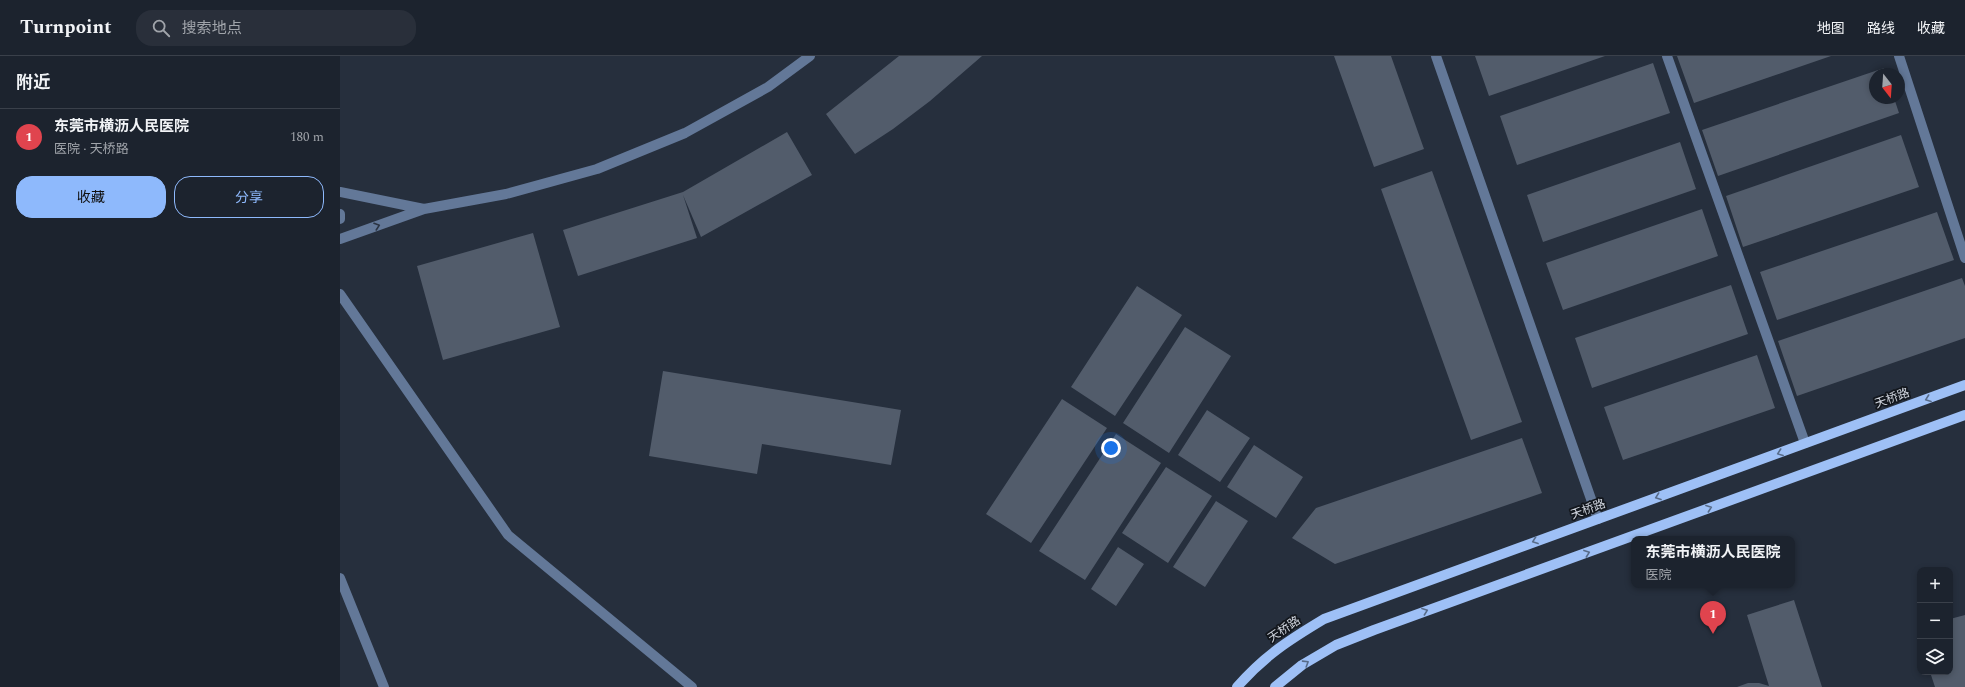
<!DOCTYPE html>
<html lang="zh">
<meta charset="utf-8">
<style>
body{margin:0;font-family:Spectral,"Noto Sans SC",serif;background:#292f3a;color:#f1f3f6}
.controls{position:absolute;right:12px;bottom:12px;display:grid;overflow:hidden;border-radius:8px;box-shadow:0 2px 6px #0003}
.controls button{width:36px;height:36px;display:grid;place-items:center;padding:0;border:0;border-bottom:1px solid #3a404a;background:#1c232e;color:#f1f3f6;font:20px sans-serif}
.compass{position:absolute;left:1529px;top:12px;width:36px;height:36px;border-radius:50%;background:#1c232e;box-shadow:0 2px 6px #0003;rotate:163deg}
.you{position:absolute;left:771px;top:392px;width:14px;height:14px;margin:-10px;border:3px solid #fff;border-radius:50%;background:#1a73e8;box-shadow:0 0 0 6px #1a73e833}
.badge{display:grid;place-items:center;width:26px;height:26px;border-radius:50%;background:#8eb9fc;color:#fff;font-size:13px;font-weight:700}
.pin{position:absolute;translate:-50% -33px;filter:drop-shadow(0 1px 2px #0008)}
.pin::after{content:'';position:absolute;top:21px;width:14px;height:12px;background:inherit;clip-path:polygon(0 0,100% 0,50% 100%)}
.popup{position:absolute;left:1291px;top:480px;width:164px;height:52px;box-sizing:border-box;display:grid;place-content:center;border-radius:8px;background:#1c232e;filter:drop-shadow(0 1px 3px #0005);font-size:13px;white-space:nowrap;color:#a0a4aa}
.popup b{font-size:15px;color:#f1f3f6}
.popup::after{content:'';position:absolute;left:50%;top:100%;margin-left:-8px;border:8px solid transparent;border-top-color:#1c232e}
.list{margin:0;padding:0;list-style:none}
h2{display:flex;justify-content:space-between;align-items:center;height:52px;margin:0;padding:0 16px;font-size:17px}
h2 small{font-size:13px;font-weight:400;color:#a0a4aa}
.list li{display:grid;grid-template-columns:26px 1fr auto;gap:12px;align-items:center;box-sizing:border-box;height:56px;padding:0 16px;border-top:1px solid #3a404a}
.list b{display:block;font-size:15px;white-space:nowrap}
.list p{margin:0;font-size:13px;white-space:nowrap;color:#a0a4aa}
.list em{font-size:13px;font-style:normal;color:#a0a4aa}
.actions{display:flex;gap:8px;padding:12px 16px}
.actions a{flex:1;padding:9px 0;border:1px solid #8eb9fc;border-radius:16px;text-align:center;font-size:14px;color:#8eb9fc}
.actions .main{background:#8eb9fc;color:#111}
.icon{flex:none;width:22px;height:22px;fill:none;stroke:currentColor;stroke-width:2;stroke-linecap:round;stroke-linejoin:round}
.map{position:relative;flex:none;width:1625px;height:631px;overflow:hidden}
header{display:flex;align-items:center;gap:24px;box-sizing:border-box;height:56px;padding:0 20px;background:#1c232e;border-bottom:1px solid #3a404a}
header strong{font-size:19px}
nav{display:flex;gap:22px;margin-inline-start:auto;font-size:14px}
.search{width:280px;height:36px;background:#292f3a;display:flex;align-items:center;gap:10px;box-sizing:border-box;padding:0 14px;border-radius:16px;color:#a0a4aa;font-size:15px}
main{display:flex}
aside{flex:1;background:#1c232e}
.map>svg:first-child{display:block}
</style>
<header>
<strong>Turnpoint</strong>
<div class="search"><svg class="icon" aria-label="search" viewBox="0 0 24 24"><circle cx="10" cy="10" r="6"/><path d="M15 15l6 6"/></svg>搜索地点</div>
<nav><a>地图</a><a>路线</a><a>收藏</a></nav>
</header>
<main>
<aside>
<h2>附近<small></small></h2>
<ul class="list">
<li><span class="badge" style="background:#e0444e">1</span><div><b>东莞市横沥人民医院</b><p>医院 · 天桥路</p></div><em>180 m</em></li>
</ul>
<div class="actions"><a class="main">收藏</a><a>分享</a></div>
</aside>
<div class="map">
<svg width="1625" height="631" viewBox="0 0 1625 631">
<rect width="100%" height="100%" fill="#262f3d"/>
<!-- building -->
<path fill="#525c6b" d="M559 0H642L590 45 553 73 515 98 486 58Z
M994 0H1051L1084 93 1034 111Z
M1135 0H1265L1149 40Z
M1337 0H1491L1354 47Z
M1313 7 1330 57 1177 109 1160 60Z
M1544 12 1546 18H1535V42H1554L1559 57 1378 120 1362 74Z
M447 76 472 119 361 181 343 139 357 182 238 220 223 174 343 136Z
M1561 79 1579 131 1403 191 1386 140Z
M1340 86 1356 133 1203 186 1187 139Z
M1092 115 1182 366 1131 384 1041 133Z
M1362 153 1378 200 1223 254 1206 207Z
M1597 156 1614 204 1437 264 1420 216Z
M193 177 220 271 103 304 77 210Z
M1622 222 1625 230V282L1457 340 1438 285Z
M1391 229 1408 278 1252 332 1235 282Z
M797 230 842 259 775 360 731 331Z
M845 271 891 300 829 397 783 367Z
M1417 299 1435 352 1283 404 1264 351Z
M323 315 561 354 551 409 422 388 417 418 309 400Z
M722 343 767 372 691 487 646 458Z
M867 354 910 382 880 426 838 399Z
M776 378 821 407 745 524 699 495Z
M1182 382 1202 437 995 508 952 482 976 452Z
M914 389 963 421 936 462 887 431Z
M826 411 872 440 828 507 782 477Z
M876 445 908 465 865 531 833 511Z
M778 491 804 508 776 550 751 533Z
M1454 544 1482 631H1397L1408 627H1419L1429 630 1407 559Z
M1625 559V631H1595L1590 616H1610V563Z"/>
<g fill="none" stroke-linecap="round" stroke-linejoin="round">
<!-- minor -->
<path stroke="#637898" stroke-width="10" d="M1096 0 1258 463
M1327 0 1465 387
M1559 0 1625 202
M0 136 84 153
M0 158V163
M0 183 84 153 166 138 257 113 345 77 428 31 470 0
M0 238 168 479 352 631
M0 522 44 631"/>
<!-- major -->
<path stroke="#9ec0f6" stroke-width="10" d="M897 631C924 600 949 584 984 563L1625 329
M935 631 962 609 996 589 1034 574 1625 359"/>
</g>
<!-- one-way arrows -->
<defs><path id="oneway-chevron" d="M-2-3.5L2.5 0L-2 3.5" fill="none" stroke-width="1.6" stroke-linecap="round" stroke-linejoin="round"/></defs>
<use stroke="#2b3442" href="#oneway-chevron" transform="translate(37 170) rotate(-19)"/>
<g stroke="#586c8a">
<use href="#oneway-chevron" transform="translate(1588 343) rotate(160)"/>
<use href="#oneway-chevron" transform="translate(1440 397) rotate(160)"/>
<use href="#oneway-chevron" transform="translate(1318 441) rotate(160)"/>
<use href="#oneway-chevron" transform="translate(1369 452) rotate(-20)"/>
<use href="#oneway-chevron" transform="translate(1195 485) rotate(160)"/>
<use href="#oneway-chevron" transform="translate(1247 497) rotate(-20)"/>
<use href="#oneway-chevron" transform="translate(1085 555) rotate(-20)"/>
<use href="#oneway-chevron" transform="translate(966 607) rotate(-32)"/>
</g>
<g text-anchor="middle" stroke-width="3.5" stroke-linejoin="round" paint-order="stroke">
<!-- street labels -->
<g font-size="12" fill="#ced3dc" stroke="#13171d">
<text transform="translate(1552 342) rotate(-20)" y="4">天桥路</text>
<text transform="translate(1248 453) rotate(-20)" y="4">天桥路</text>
<text transform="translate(944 573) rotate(-34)" y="4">天桥路</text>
</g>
</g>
</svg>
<div class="controls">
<button>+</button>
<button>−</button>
<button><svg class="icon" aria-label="layers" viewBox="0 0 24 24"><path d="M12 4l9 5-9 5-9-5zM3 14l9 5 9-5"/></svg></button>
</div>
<svg class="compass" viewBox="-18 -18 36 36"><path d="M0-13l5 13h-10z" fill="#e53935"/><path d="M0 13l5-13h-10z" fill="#a0a4aa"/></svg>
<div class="you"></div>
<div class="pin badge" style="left:1373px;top:578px;background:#e0444e">1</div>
<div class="popup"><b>东莞市横沥人民医院</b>医院</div>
</div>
</main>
